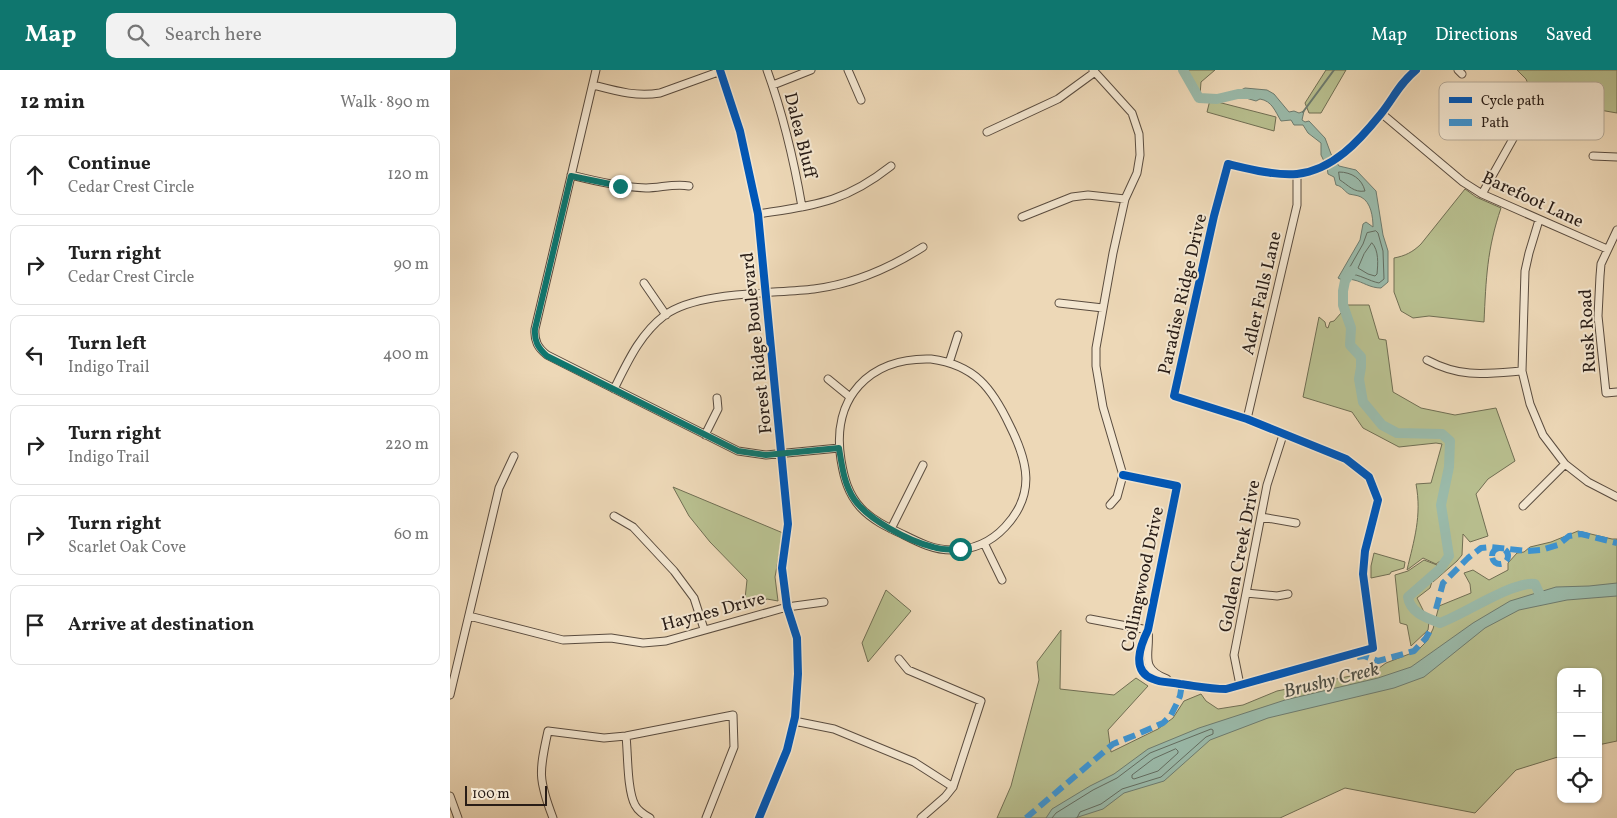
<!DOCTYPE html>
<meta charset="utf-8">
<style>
body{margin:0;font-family:Vollkorn,serif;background:#f2f2f2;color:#222}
.controls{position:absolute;right:15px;bottom:15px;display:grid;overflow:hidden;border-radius:10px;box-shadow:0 1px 4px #0004}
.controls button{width:45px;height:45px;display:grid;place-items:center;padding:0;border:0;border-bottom:1px solid #e0e0e0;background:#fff;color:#222;font:25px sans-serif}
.scale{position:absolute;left:15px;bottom:12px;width:82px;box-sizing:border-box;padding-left:5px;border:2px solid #291d17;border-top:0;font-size:14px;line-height:18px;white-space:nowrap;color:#291d17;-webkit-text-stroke:4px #f3e6d0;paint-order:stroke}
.stop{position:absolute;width:15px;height:15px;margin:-11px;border:4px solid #0f766e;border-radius:50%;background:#fff}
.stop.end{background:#0f766e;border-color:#fff;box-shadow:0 1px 5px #0008}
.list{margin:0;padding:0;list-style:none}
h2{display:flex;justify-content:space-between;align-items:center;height:65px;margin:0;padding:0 20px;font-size:21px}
h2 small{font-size:16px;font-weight:400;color:#767676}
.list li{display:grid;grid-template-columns:32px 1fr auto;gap:15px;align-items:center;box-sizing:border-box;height:80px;margin:0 10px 10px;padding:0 10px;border:1px solid #e0e0e0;border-radius:10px}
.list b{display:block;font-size:19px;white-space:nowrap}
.list p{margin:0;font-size:16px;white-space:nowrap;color:#767676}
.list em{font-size:16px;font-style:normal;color:#767676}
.icon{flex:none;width:28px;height:28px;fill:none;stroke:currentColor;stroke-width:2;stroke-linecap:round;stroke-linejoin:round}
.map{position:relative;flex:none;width:1167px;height:748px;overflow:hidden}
header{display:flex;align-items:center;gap:30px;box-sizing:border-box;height:70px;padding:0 25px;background:#0f766e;color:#fff}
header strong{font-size:24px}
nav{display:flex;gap:28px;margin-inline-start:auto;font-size:18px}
.search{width:350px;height:45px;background:#f2f2f2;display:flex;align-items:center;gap:12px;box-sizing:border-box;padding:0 18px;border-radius:10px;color:#767676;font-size:19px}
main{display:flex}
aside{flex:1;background:#fff}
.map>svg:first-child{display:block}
</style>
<header>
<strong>Map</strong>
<div class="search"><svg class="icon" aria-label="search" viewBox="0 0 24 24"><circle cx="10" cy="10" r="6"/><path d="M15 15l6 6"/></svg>Search here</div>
<nav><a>Map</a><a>Directions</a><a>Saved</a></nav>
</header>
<main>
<aside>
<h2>12 min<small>Walk · 890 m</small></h2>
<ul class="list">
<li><svg class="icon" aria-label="ahead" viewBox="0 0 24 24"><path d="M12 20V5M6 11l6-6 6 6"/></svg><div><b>Continue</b><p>Cedar Crest Circle</p></div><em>120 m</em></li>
<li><svg class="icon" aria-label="right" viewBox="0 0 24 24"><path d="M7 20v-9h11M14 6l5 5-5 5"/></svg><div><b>Turn right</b><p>Cedar Crest Circle</p></div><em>90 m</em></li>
<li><svg class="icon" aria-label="left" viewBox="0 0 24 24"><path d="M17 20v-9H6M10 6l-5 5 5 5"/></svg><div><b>Turn left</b><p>Indigo Trail</p></div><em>400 m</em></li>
<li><svg class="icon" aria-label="right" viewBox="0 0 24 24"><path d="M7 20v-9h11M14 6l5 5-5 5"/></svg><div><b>Turn right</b><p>Indigo Trail</p></div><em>220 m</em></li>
<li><svg class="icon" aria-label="right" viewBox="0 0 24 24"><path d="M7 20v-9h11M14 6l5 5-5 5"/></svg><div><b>Turn right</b><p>Scarlet Oak Cove</p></div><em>60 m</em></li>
<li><svg class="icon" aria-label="arrive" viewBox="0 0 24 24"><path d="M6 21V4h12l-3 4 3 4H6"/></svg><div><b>Arrive at destination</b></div></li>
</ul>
</aside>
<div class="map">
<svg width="1167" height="748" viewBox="0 0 1167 748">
<rect width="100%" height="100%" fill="#edd8b7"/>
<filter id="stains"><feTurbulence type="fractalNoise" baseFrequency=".004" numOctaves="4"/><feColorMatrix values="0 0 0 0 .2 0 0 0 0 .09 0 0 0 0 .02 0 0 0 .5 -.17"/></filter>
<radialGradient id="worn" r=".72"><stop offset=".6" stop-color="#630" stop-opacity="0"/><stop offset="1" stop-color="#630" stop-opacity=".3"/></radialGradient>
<!-- green -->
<path fill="#b8bf8f" stroke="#706e53" d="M730 0H765L751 12 750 25Z
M876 0H896L871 43H859L855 33Z
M1067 0H1167V43L1098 31 1086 26 1078 14 1076 9Z
M760 30 826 47 824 61 757 42Z
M1015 119 1026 127 1051 138C1037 179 1036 209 1034 252L979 246 963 248 951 241 944 222V188C955 186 963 182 971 174Z
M898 235H919L929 269 936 270 943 322 971 338 1005 345 1046 338 1065 391 1038 409 1026 424 1038 466 1020 472 1013 464 1012 485 1007 491 983 512 988 494 993 489 986 494 973 488 957 500C964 470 972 446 966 414L981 413 992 374 986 373 949 377 913 358 902 342 853 327 869 247 875 252 876 257 878 258 880 252 884 251Z
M223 417 333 463 325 507 328 531 317 529 294 538 297 510 260 472 239 446Z
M1128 461 1162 469H1167V671L1148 675V602H1111V686L1066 700 1025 743 895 718 830 748H547L561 716 589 610 587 592 611 560 610 619 664 625 686 608 698 616 658 660 661 682 708 659 723 648 734 631 751 624 756 631 768 639 793 635 827 621 925 601 936 593 967 581 977 571 983 559 989 536 1021 523 1020 514 1014 503 1023 500 1039 510 1058 500V493L1067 483 1074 482 1080 477 1101 472Z
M924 483 955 492 954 498 941 502 940 504 921 508V496Z
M974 490 987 495 980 518 967 528 979 552 978 560 961 576 957 555 950 553 945 505 958 501Z
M436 520 461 541 418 592 412 573Z"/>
<!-- water -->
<path fill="#9abaaa" stroke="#6d7b6f" d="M795 18 817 20 824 24 839 42 844 41 849 43 854 41 852 50 855 52 859 51 875 68 881 84 889 96 906 100 926 121 933 165 938 181V212L931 218C920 218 913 212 904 210 897 208 894 212 888 208L910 170 913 154 916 152 923 157C923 147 921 132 911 127 907 125 903 125 899 124 894 121 892 116 886 115L884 107 878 104 877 97 871 85V73L858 63 853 55H844L841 50 831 51C825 41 822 31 810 29L806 31 789 26 788 23 791 20Z
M1167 513V526L1117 530 1069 540 1035 558 974 607 944 618 818 648 760 670 714 711 674 723 653 739 625 748H596L602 739 640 716 664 704 698 679 749 658 835 630 928 608 961 597 1023 553 1060 531 1106 517 1139 516Z"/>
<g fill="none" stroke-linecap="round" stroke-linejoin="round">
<!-- shore -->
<path stroke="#626c60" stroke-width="1" d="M889 102C902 102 912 109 915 121 904 123 898 115 890 110Z
M926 161 928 163 933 181 934 209 929 213C919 211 909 204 899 204L897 202 913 174 917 163Z
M922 173C929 180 928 194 927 204L925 206 918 204 908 198 914 184Z
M726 679 728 681V683L708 701 684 709 682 708V705L703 689Z
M602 748 606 743 643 720 667 708 700 683 761 659 763 660V664L756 667 711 707 672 719 651 734 630 742 627 748"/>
<!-- stream -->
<path stroke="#6d7b6f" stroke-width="2" d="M853 42 884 0"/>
<!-- river -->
<path stroke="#9abaaa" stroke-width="10" d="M733 0 749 28 767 29 788 24H800
M902 201 895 211 893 221V235L901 258 900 275 911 287V297L909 309 913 332 932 355 947 363 992 364 1000 371 999 397 991 435 999 486 990 499 958 527C960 543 977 548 990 553 1013 545 1063 511 1085 514L1091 527"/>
<!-- minor casing -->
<g stroke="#5a4c3f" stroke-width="9">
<path id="minor" d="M146 0 85 259C84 271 88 278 97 285L288 381 316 385 389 378
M270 0 290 61 308 144 338 454 332 498 337 537 347 568 348 604 345 647 337 680 309 748
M317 0C333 44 344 91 352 137
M398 0 411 30
M643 0 682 43 689 64 690 85 687 103 675 129 663 183 646 278V296L653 337 673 405
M1008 0 1012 4
M143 15C166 21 186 27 210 23L271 1
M323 15 361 0
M931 43 1013 112 1032 124 1157 179
M537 62 608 29 645 2
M1143 86 1167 87
M121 105C146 111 170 117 196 118 210 118 225 113 239 116
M1032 124 1082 35
M308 144C365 135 394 133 441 96
M572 147 622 127 638 125 675 129
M1089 150 1079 183 1075 201 1072 301 1080 334 1093 365 1115 394 1138 412 1167 427
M1167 160 1151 194 1150 206 1148 246 1156 323 1167 322
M194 213 216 245
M609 233 653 238
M481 289C525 295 542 318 560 356 578 392 586 424 555 457 541 472 523 480 502 480 483 480 468 472 452 464 437 457 422 450 411 438 398 424 394 408 391 390 381 328 419 287 481 289Z
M977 290C1011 308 1035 304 1072 301
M499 293 508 265
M378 309 400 327
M164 319C178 291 190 264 215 245 248 221 323 224 364 219 403 214 440 198 473 177
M797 349 847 135V104
M255 365 268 339 267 328
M673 405 727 416 698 560C690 576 681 601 703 609 711 613 721 612 730 614 746 616 760 619 776 619L923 578 913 504 915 481 928 430 919 407 896 389 797 349 724 326 764 146 778 94C799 99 826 106 847 104 883 100 909 71 930 45 944 28 948 15 966 0
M660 435 667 427 673 405
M1073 436 1115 394
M164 446 183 457 224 501 244 528 254 559
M811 447 846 453
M441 459 473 395
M534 473 552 510
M796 523 827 526 838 524
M19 546 113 570 161 568 193 573 216 571 337 537 374 532
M640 549 698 560
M698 560C701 584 688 598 717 609
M449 589 458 600 531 631 503 717 495 727 471 748
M790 615 784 585 817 415 833 365
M0 625 49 418 64 386
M344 651 384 659 464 692 503 717
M176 666C178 684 177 720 185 735 188 741 193 744 200 748
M0 726 8 748
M103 748C88 709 89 702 98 661L154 668 176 666 283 645 284 677 256 748"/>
</g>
<!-- minor -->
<use href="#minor" stroke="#f3e6d0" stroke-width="7"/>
<!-- quiet -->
<path stroke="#3c94d4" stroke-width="6" stroke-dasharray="12 6" stroke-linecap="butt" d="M1042 486a8 8 0 1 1 16 0a8 8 0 1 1-16 0Z
M986 539 993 513 1018 488 1031 478 1041 477 1077 481 1091 480 1108 475 1119 466 1131 464 1167 473
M907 587 914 586 928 591 964 581 976 568 982 557
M576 748 663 674 688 664 713 653 721 645 726 635 730 626 732 614"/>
<!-- cycleway casing -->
<g stroke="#f3e6d0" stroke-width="11">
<path id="cycleway" d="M270 0 290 61 308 144 338 454 332 498 337 537 347 568 348 604 345 647 337 680 309 748
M673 405 727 416 698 560C690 576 681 601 703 609 711 613 721 612 730 614 746 616 760 619 776 619L923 578 913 504 915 481 928 430 919 407 896 389 797 349 724 326 764 146 778 94C799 99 826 106 847 104 883 100 909 71 930 45 944 28 948 15 966 0"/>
</g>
<!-- cycleway -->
<use href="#cycleway" stroke="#0057b8" stroke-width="8"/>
</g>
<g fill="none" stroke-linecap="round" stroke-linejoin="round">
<!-- route -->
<path stroke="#0f766e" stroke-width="6" d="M170 116 121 106 85 259C84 271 88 278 97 286L288 381 316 385 389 378C392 396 394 414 404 429 418 450 459 471 483 477 492 480 501 480 510 479"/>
</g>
<g text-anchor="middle" stroke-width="4" stroke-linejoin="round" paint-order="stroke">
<!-- street labels -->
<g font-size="18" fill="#291d17" stroke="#f3e6d0">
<text transform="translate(351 65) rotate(76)" y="6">Dalea Bluff</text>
<text transform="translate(1083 129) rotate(25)" y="6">Barefoot Lane</text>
<text transform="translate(811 223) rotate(-77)" y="6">Adler Falls Lane</text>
<text transform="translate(732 224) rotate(-77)" y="6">Paradise Ridge Drive</text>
<text transform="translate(1137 261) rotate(-93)" y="6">Rusk Road</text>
<text transform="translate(306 273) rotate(-96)" y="6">Forest Ridge Boulevard</text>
<text transform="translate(789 486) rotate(-79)" y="6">Golden Creek Drive</text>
<text transform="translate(692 509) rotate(-78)" y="6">Collingwood Drive</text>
<text transform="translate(263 541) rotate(-15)" y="6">Haynes Drive</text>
</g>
<!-- water labels -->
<g font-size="19" font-style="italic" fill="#4b4c43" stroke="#f3e6d0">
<text transform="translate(881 609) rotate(-14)" y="7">Brushy Creek</text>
</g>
</g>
<!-- legend -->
<rect x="989" y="12" width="165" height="58" rx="8" fill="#f3e6d0" stroke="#b6aa98" stroke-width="1"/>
<rect x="999" y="27" width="23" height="6" fill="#0057b8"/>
<rect x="999" y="49" width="23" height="7" fill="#3c94d4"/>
<g font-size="14" fill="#291d17">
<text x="1031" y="35">Cycle path</text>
<text x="1031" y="57">Path</text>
</g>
<rect width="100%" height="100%" filter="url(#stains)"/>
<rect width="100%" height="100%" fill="url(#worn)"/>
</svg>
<div class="controls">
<button>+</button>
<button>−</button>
<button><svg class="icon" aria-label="locate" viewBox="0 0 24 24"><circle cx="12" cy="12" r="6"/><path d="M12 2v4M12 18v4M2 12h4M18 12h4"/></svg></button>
</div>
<div class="scale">100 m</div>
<div class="stop" style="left:510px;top:479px"></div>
<div class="stop end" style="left:170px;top:116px"></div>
</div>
</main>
